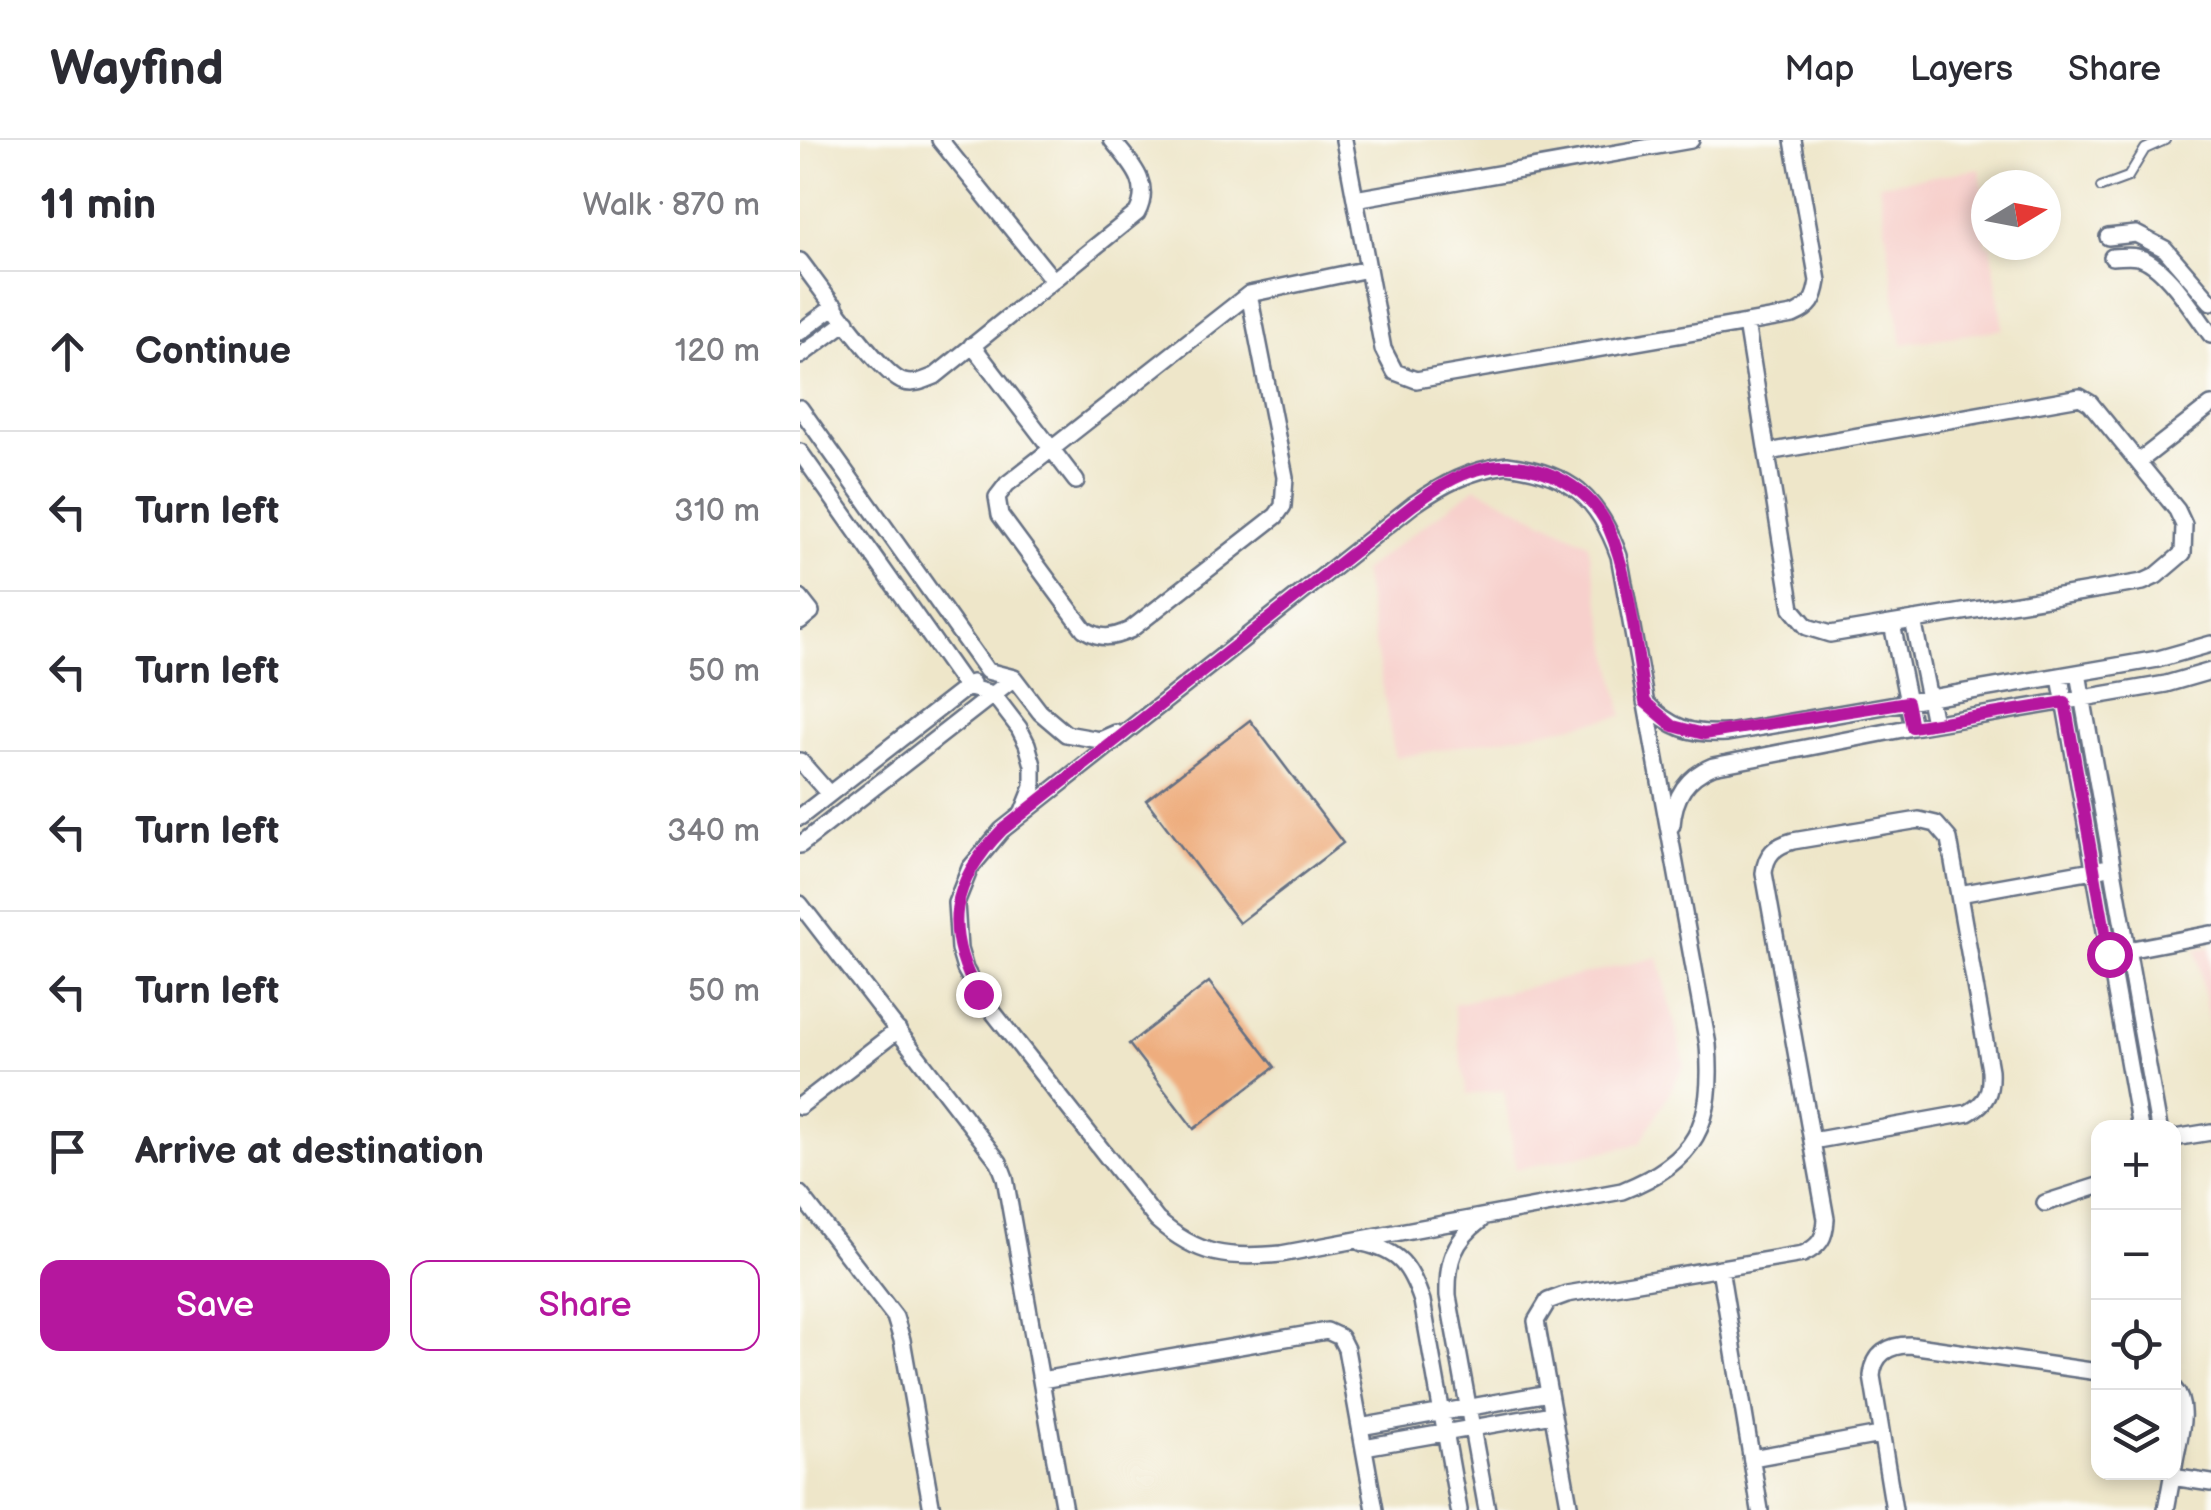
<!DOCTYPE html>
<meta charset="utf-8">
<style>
body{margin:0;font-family:"Balsamiq Sans",sans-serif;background:#f7f7f7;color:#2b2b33}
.controls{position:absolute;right:30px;bottom:30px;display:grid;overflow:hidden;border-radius:20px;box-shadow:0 5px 15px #0003}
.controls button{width:90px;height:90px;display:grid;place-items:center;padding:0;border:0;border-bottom:2px solid #e1e1e2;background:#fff;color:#2b2b33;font:50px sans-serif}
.compass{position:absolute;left:1171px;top:30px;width:90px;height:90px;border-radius:50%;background:#fff;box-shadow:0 5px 15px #0003;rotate:80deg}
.stop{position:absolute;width:30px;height:30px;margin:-22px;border:8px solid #b5179e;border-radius:50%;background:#fff}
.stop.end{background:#b5179e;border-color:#fff;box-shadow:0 2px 10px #0008}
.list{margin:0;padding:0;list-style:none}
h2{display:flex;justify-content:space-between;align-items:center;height:130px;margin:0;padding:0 40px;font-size:42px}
h2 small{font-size:32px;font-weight:400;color:#7c7c81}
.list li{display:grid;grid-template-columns:65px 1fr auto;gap:30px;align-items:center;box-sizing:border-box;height:160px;padding:0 40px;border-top:2px solid #e1e1e2}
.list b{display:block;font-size:38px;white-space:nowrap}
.list em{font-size:32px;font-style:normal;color:#7c7c81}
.actions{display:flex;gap:20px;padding:30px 40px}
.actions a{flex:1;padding:22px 0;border:2px solid #b5179e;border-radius:20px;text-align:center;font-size:35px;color:#b5179e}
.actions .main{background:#b5179e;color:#fff}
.icon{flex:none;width:55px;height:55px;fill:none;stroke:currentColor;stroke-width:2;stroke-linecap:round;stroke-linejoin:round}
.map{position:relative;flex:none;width:1411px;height:1370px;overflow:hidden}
header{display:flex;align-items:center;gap:60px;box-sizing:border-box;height:140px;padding:0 50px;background:#fff;border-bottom:2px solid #e1e1e2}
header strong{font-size:48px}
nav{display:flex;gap:55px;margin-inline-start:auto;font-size:35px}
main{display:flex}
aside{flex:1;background:#fff}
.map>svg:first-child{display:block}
</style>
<header>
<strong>Wayfind</strong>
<nav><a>Map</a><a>Layers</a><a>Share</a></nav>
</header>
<main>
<aside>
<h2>11 min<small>Walk · 870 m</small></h2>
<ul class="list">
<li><svg class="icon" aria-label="ahead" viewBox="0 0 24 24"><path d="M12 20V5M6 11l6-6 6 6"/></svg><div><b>Continue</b></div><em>120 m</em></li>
<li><svg class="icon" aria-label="left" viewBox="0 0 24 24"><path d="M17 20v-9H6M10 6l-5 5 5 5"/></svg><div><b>Turn left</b></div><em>310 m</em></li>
<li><svg class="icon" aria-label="left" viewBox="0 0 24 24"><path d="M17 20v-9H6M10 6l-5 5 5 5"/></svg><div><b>Turn left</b></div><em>50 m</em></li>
<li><svg class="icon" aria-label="left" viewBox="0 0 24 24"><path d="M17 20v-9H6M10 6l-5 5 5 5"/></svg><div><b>Turn left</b></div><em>340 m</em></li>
<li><svg class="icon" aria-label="left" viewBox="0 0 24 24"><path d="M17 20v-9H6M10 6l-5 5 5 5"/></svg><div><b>Turn left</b></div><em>50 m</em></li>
<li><svg class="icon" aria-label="arrive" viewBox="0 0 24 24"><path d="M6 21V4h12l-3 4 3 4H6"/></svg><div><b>Arrive at destination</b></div></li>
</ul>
<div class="actions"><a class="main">Save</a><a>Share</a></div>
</aside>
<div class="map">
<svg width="1411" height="1370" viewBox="0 0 1411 1370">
<rect width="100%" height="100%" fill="#fdfcf7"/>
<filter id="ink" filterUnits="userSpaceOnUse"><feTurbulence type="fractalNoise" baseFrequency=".01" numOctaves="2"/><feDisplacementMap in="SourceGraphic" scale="20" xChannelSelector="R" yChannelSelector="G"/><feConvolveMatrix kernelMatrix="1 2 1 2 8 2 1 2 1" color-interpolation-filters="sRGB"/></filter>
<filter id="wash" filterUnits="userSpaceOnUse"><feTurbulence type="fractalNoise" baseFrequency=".0048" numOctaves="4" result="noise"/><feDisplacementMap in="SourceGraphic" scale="40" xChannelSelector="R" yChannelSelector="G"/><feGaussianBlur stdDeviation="2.25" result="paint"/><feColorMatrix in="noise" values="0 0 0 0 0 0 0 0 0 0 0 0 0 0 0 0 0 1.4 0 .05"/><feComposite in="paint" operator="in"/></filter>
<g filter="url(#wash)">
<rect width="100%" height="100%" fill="#eee6c9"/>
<!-- built -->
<path fill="#f7d0cc" d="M1180 29 1186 69V105H1191L1203 189 1102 204 1079 44Z
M676 347 788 403 823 576 595 618 562 431Z
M1411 807V897L1396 809Z
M859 817 885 925 840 1004 716 1029 704 950 667 955 653 864Z"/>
<g id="blocks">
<!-- building -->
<path fill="#eead7e" d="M450 580 543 703 439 783 346 660Z
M409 842 475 927 394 989 329 904Z"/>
</g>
</g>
<g filter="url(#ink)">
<use href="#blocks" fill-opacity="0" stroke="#656f83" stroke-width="2.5"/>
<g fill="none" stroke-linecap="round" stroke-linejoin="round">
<!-- lane casing -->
<g stroke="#656f83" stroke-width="12">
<path id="lane" d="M1301 47 1328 37 1345 9 1365 0"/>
</g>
<!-- street casing -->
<g stroke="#656f83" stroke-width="20">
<path id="street" d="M140 0 253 140
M544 0 583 209 595 232 616 240 993 175C1011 167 1015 160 1018 141L993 0
M555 59 891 0
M1308 97 1336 94 1365 109 1411 162
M1312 117C1320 117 1329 115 1337 117 1364 122 1395 174 1411 195
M0 121C18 144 81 236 104 242 115 245 125 240 135 236L337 73C353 43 330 23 312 0
M449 154 485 337 483 366 476 376 330 490C312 498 301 500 284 489L200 375 197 357 207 344 449 154 568 129
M946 183 992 469 1007 487 1030 494 1343 442 1356 436 1383 413 1384 385 1377 370 1290 263 1280 257 968 312
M0 192 35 166
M172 205 276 341
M0 216 47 181
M0 268 187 531 214 538 240 572 266 594 300 600 316 593
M0 312 166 547 193 554 219 588 227 604 233 625V647L223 672
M1338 322 1411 265
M707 325C770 333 798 357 819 416L908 905C914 984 897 1021 822 1051L481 1114C428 1119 398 1116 357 1080L178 853 165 829 159 809 156 763 170 728 202 690 613 365C643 344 670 330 707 325Z
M0 458 11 472 0 481
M1113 480 1134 583
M1092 484 1113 587
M1278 533 1359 988
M1260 537 1340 988
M845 562C870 588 891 595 927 593L1358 519 1411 504
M0 621 29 654
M0 677 172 543
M872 685C874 657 886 637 913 626L1113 587 1366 544 1411 531
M0 705 214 538
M1159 754 1304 728
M0 764 199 1022 205 1038 264 1370
M1322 811 1411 794
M0 966 98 890
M1374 998 1411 992
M0 1054 95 1177 102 1200 132 1370
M1245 1063 1298 1046
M681 1080C653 1101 647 1122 648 1156L687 1370
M562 1103C600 1111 610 1126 622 1161L659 1370
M920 1128 960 1370
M241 1240 527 1191 540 1197 546 1209 575 1370
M1374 1249C1391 1268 1377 1303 1374 1327
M560 1287 749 1253
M564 1307 752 1274
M952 1318 1080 1295
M1372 1337 1411 1343
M770 1370 736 1181 748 1161 767 1154 1003 1114C1020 1106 1025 1098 1026 1079L964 733C966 714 975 706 993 701L1119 680 1136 684 1149 699 1190 930C1191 952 1188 962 1168 973L1012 1001
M1094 1370 1072 1236C1074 1214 1088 1205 1110 1205L1298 1232
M1366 1370 1373 1332"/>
</g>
<!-- lane -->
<use href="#lane" stroke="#fff" stroke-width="8"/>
<!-- street -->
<use href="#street" stroke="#fff" stroke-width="15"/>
</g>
</g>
<g fill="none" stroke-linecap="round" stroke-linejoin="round" filter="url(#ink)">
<!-- route -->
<path stroke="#b5179e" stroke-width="12" d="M178 854C143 789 150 743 202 690L613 365C634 350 655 335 680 329 729 316 789 342 809 389 830 437 836 509 845 562L873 586 904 594 1107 562 1112 587 1265 562 1309 814"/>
</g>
</svg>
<div class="controls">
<button>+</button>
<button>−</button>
<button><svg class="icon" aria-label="locate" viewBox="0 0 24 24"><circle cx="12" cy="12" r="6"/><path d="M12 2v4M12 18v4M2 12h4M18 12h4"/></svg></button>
<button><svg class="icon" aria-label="layers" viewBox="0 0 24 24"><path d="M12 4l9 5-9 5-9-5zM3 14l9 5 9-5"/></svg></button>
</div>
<svg class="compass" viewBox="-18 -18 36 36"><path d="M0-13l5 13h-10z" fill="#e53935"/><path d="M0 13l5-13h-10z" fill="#7c7c81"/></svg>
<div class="stop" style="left:1309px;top:814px"></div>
<div class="stop end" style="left:178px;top:854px"></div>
</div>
</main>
